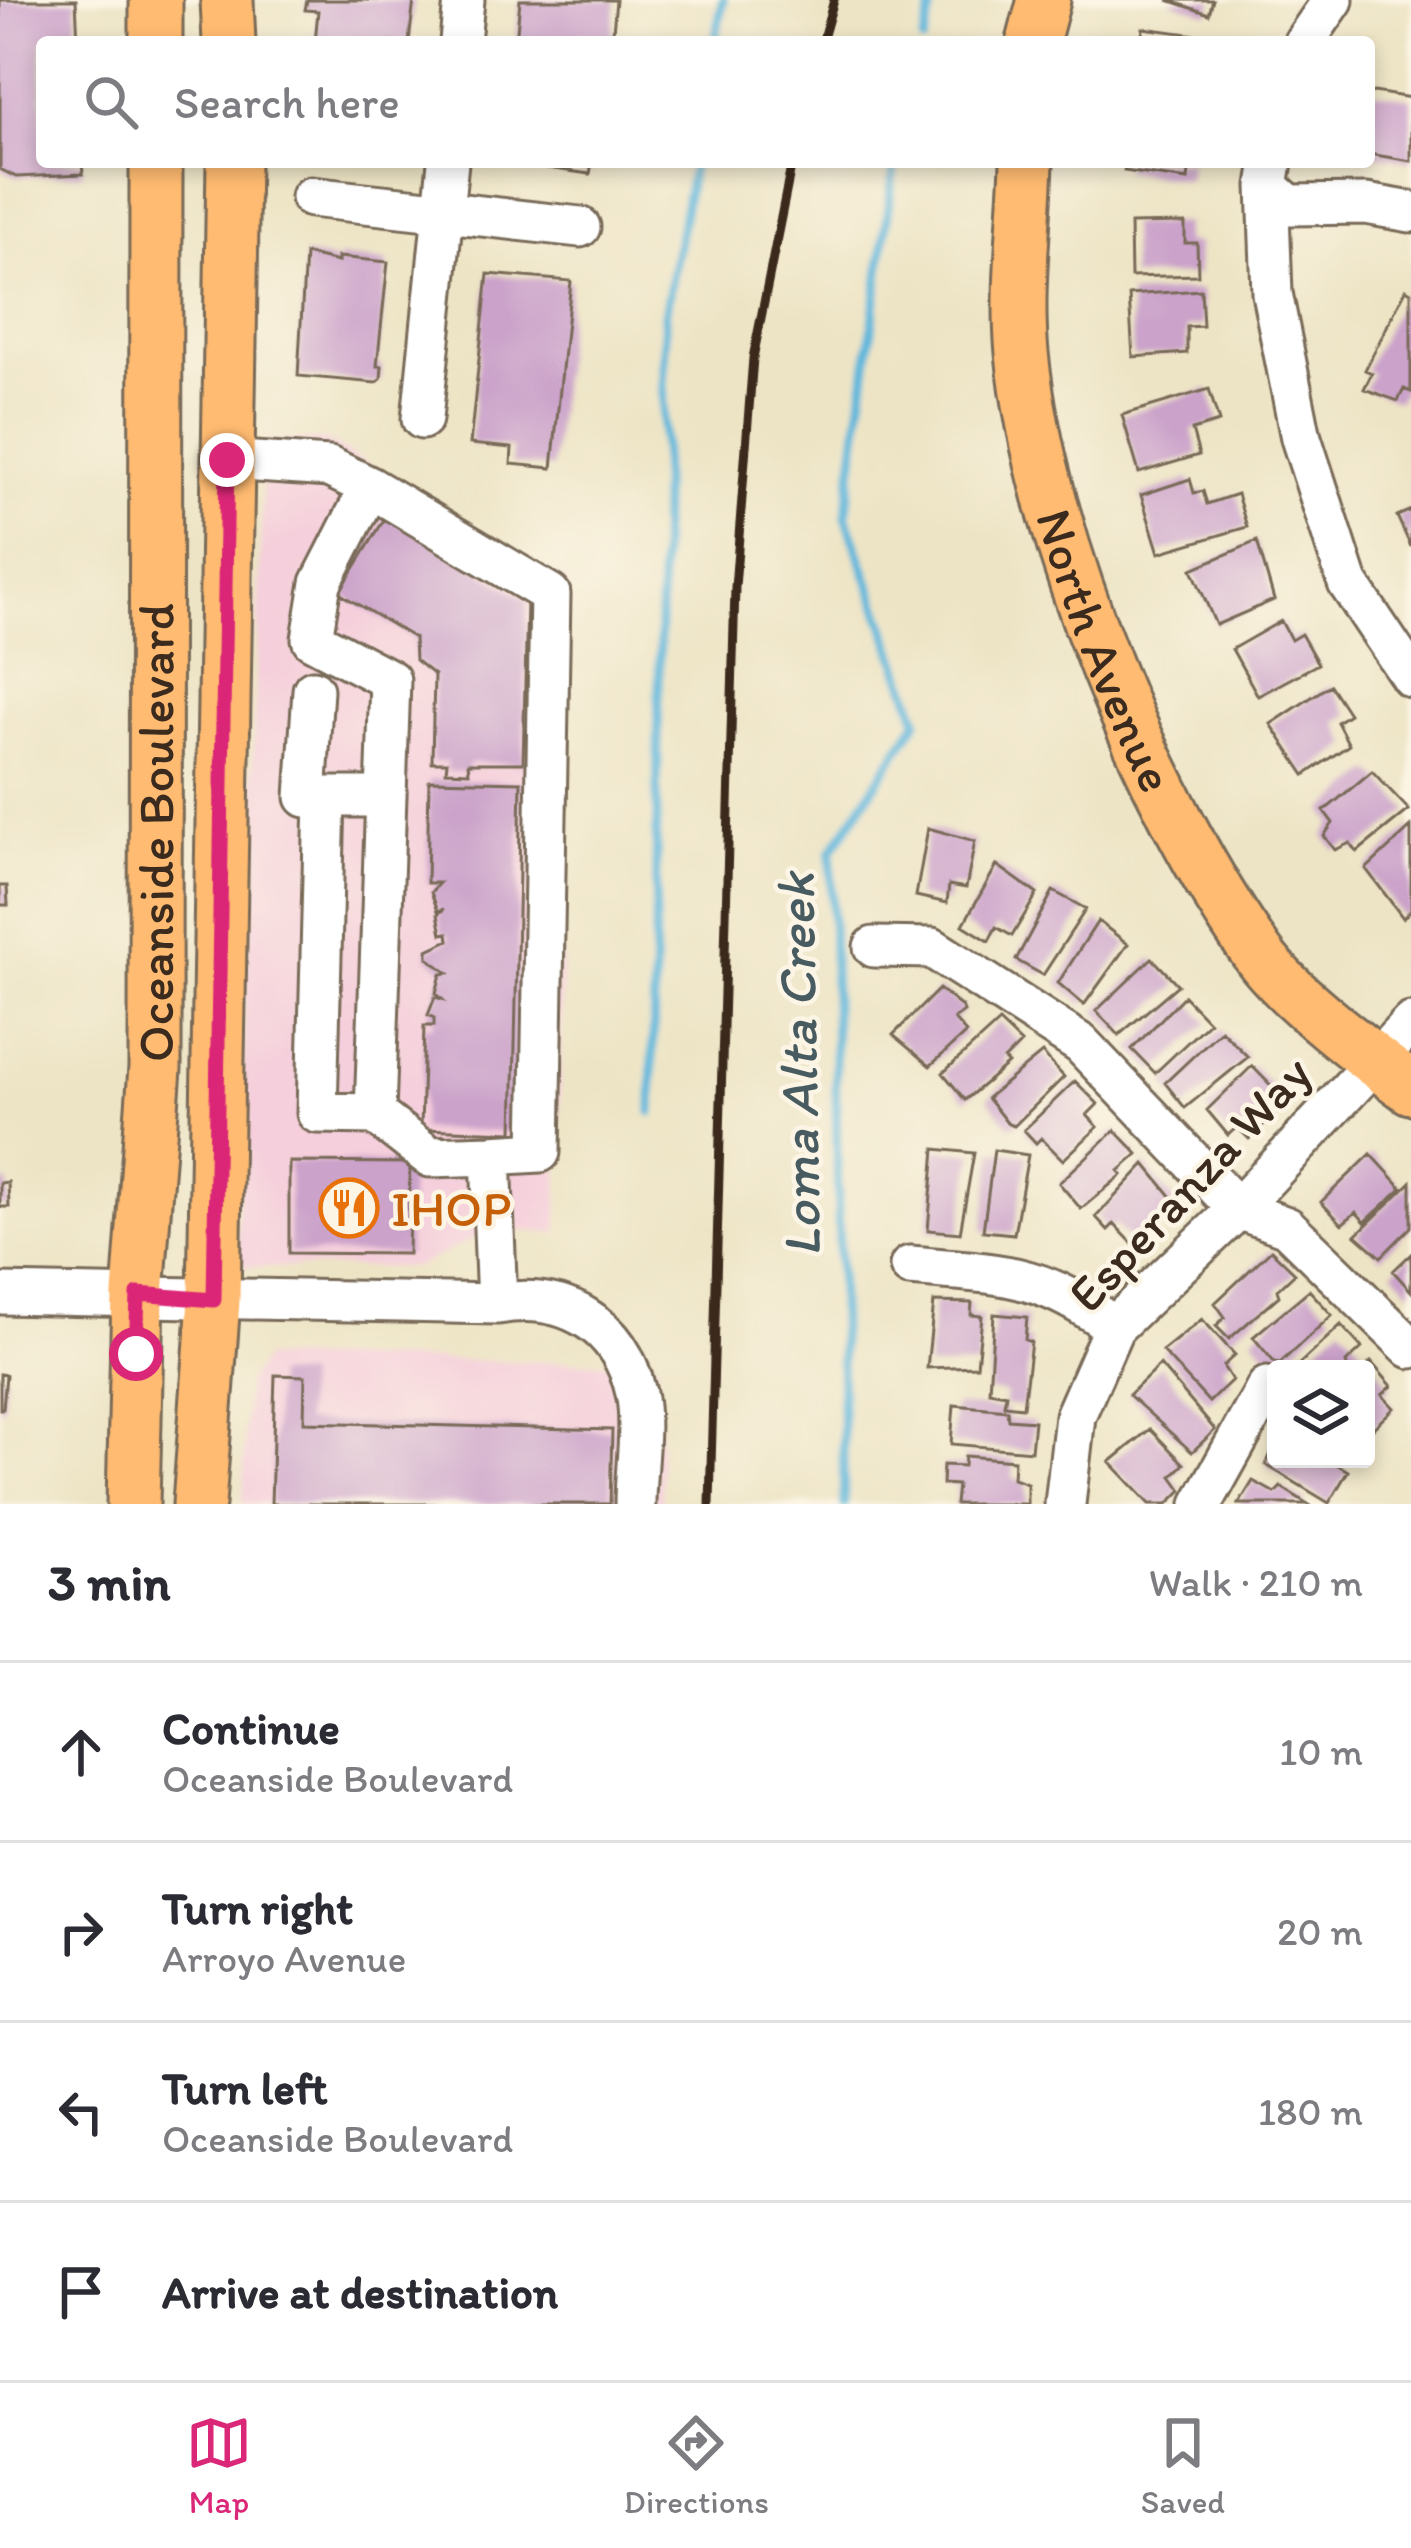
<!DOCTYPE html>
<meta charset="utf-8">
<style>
body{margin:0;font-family:Itim,sans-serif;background:#f2f2f3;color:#2b2b33}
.controls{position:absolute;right:36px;bottom:36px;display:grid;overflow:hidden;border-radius:12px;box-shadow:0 6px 18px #0003}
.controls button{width:108px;height:108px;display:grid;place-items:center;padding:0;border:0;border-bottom:3px solid #e1e1e2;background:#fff;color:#2b2b33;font:60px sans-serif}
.stop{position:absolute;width:36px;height:36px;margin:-27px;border:9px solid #db2777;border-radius:50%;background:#fff}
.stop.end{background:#db2777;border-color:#fff;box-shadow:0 3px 12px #0008}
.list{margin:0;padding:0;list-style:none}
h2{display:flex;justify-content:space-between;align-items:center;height:156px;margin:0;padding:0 48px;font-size:51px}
h2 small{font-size:39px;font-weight:400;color:#7c7c81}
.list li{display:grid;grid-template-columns:78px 1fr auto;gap:36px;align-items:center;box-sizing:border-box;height:180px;padding:0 48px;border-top:3px solid #e1e1e2}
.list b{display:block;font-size:45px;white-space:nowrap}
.list p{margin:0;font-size:39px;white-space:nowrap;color:#7c7c81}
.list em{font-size:39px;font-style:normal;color:#7c7c81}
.icon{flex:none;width:66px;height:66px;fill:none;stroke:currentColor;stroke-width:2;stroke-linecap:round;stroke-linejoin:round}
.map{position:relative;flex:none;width:1411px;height:1504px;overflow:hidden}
.search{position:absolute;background:#fff;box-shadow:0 6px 18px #0003;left:36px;right:36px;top:36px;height:132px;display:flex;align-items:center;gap:30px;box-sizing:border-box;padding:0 42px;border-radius:12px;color:#7c7c81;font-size:45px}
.sheet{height:876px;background:#fff}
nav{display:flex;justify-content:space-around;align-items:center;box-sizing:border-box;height:168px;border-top:3px solid #e1e1e2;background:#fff;font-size:33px;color:#7c7c81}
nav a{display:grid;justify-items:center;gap:6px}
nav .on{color:#db2777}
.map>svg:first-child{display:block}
</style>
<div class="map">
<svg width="1411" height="1504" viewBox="0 0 1411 1504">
<rect width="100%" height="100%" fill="#fcf5e5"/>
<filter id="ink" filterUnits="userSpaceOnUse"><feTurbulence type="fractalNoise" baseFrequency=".00833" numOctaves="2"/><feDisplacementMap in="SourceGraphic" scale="24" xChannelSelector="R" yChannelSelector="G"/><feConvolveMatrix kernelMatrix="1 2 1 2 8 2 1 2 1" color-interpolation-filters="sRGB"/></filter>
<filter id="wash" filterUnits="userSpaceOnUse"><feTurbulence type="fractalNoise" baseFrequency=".004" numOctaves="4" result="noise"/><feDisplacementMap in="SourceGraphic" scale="48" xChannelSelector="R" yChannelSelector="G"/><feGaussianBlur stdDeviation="2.7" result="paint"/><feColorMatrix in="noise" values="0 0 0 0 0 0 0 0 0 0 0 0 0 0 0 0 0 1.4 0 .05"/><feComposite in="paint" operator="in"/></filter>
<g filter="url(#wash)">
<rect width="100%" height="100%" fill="#ede4c5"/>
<!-- built -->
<path fill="#f5cfdb" d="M326 440 568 582 558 1233 513 1230 479 1236 416 1267H236L264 441Z
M264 1358 657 1363 662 1504H243L246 1384Z"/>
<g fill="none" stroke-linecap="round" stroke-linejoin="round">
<!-- stream -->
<path stroke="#5fb7dc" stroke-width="9" d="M715 42 723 0
M923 42 934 0
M652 1112 665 315 693 162
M844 1504 831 852 918 720 846 516 895 162"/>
</g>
<g id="blocks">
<!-- building -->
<path fill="#cba2ca" d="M0 0H76L78 42H42V162H82L83 174 16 177 0 169Z
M307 0H414L409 42H315L318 11 305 10Z
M520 0H616L612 42H516Z
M1168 0H1213L1209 14Z
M1143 28 1197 35 1196 42H1141Z
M1374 92 1411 98V161L1369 154V93Z
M504 162H592L590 174Z
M1126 162H1190L1188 180 1124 171Z
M1185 223V243H1197L1198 275 1131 277 1130 224Z
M305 254 338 262V257L388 262 377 366H382L381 379 376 383 298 376Z
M488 274 571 281 552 468 511 464 512 448 470 444Z
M1406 289 1411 292V392L1404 389 1398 401 1364 389 1372 373 1365 370Z
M1201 290 1203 326 1187 327V353L1133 357 1129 295Z
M1209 389 1219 422 1192 430 1199 455 1139 473 1122 415Z
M1190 479 1194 493 1203 491 1207 504 1237 494 1247 527 1159 553 1141 495Z
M1411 510V547L1397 516Z
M387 515 527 600 523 763H468L469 772 446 771 447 762H432L434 675 415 660 414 638 339 593Z
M1257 541 1274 600 1216 625 1192 569Z
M1281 621 1291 640 1301 634 1318 664 1258 696 1232 649Z
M1330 685 1349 714 1337 722 1349 745 1305 775 1271 724Z
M1372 771 1409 810 1357 852 1350 843 1335 850 1324 836 1333 823 1324 811Z
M429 780 521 782 513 1132 421 1129 424 1026H434V1018L428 1015 435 997 442 999 436 993 441 974 448 973 428 958V950L449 940 448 933 442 934 438 914 444 909 438 911 431 892 439 883H427Z
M1411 827V910L1403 918 1366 869Z
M928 828 975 841 966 888 949 885 947 903 916 896Z
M997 865 1037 894 1012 936 996 927 989 941 963 925Z
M0 886H7L8 905H0Z
M1053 891 1086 909 1043 975 1016 960Z
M1098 921 1128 944 1084 1005 1058 983Z
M1152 958 1178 985 1119 1035 1096 1011Z
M939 989 962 1007 964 1012 954 1019 966 1033 930 1066 893 1035Z
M1184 996 1209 1022 1155 1073 1132 1049Z
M999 1022 1021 1043 1004 1060 1008 1064 965 1100 943 1073Z
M1221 1030 1248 1057 1185 1108 1165 1083Z
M1042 1053 1064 1077 1014 1126 1008 1124 987 1098Z
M1252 1066 1287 1102 1249 1139 1237 1127 1228 1135 1207 1110Z
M1075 1081 1098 1104 1087 1115 1098 1127 1063 1160 1041 1138 1036 1143 1024 1130Z
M1115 1130 1138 1154 1119 1171 1122 1175 1081 1209 1059 1183Z
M935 1149 974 1153 960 1233 928 1230Z
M994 1150 1028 1155 1014 1234 983 1231Z
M1371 1154 1402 1188 1365 1222 1356 1212 1342 1224 1321 1202Z
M289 1162 410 1163 408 1254 289 1253Z
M1145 1164 1176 1202 1135 1246 1114 1224 1108 1230 1096 1217Z
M8 1182 9 1207H0V1183Z
M1411 1182V1227L1381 1257 1356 1235Z
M1271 1250 1295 1273 1277 1290 1279 1296 1229 1339 1216 1326 1225 1317 1215 1303Z
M1411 1254V1291L1393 1271Z
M1309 1290 1332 1315 1279 1364 1274 1362 1253 1337Z
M934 1302 972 1303 971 1315 982 1316 977 1366 927 1368Z
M994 1314 1027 1317 1025 1340 1031 1342 1023 1407 1004 1405 1006 1394 989 1391Z
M1202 1319 1235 1355 1223 1366 1232 1380 1209 1402 1162 1351Z
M1341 1325 1362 1348 1346 1363 1348 1369H1294Z
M1371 1362 1392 1386 1382 1395 1394 1408 1366 1435V1367Z
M1160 1365 1215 1430 1192 1452 1129 1395Z
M0 1374 6 1375 3 1409H0Z
M275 1375 305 1376 304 1422 612 1430 610 1504H271Z
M954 1405 1007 1410 1008 1419 1034 1421 1031 1451 951 1444Z
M1150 1429 1184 1464 1172 1476 1182 1490 1168 1504H1150L1110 1462Z
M1276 1441V1459H1328L1348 1471 1329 1503 1266 1465Z
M965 1456 1014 1460 1013 1478 1027 1483V1504H955L957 1485 942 1484 943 1465 964 1466Z
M1253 1481 1275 1493 1281 1487 1308 1504H1239Z"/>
</g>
</g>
<g filter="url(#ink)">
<use href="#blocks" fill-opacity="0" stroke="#796b58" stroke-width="3"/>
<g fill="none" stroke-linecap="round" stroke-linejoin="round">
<!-- minor casing -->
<g stroke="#796b58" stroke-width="45">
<path id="minor" d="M460 42 464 0
M1304 42 1333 0
M1272 162 1268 186 1272 293 1301 438 1348 583 1411 677
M1268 186 1289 205 1366 204 1411 212
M311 197 580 227
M422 419 448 162
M227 460 329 467 370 487 321 583 312 639 390 680 375 1114 430 1157 491 1155 497 1304
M370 487 550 594 540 1152 491 1155
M313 690 306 797H386
M325 798 317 1113 375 1114
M874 947 932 948 1081 1044 1238 1209 1287 1227 1411 1348
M910 1266C997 1274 1041 1271 1114 1327
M0 1294 497 1304C564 1292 620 1323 636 1393 643 1425 635 1470 635 1504
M1065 1504 1075 1416 1114 1327 1238 1209 1411 1023
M1202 1504 1267 1387"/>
</g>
<!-- major casing -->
<g stroke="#796b58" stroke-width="57">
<g id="major">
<path d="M156 0V42"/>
<path d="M227 0 229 42"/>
<path d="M1033 42 1044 0"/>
<path id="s1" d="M1027 162C1025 224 1016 291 1022 353 1041 541 1150 803 1260 957 1290 998 1369 1057 1411 1088"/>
<path id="s2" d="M133 1504 138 1294 155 1068 156 162"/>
<path d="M199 1504 214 1300 233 162"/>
</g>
</g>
<!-- minor -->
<use href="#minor" stroke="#fff" stroke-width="39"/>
<!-- major -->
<use href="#major" stroke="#ffbb71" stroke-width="51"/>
<!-- rail -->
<path stroke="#3b2a1e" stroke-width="9" d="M822 42 834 0
M710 1504 735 587 753 358 792 162"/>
</g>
</g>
<g fill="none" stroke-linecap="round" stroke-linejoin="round" filter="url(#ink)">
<!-- route -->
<path stroke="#db2777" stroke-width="15" d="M136 1354 138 1294 214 1300 227 460"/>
</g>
<!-- icons -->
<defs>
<g id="restaurant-ring" transform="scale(3)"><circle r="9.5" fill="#fcf5e5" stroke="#e8710a" stroke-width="1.5"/><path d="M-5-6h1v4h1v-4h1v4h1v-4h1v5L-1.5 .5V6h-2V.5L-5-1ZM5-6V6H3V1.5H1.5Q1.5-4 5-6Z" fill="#e8710a"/></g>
</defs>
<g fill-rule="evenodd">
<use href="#restaurant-ring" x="349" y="1208"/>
</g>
<g text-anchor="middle" stroke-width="9" stroke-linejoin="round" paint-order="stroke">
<!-- street labels -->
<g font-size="51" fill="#3b2a1e" stroke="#fcf5e5">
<text dy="18" stroke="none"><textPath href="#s1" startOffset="501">North Avenue</textPath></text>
<text dy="18" stroke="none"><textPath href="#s2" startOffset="672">Oceanside Boulevard</textPath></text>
<text transform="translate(1189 1183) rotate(-47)" y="18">Esperanza Way</text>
</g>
<!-- food labels -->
<g font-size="51" fill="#c56008" stroke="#fcf5e5" text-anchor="start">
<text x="391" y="1226">IHOP</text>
</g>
<!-- water labels -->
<g font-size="54" font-style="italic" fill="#485b60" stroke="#fcf5e5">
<text transform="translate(798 1065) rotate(-91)" y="19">Loma Alta Creek</text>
</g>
</g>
</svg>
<div class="controls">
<button><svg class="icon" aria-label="layers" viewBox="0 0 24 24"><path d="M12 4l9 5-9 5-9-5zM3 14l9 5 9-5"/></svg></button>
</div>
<div class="stop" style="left:136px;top:1354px"></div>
<div class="stop end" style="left:227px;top:460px"></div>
<div class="search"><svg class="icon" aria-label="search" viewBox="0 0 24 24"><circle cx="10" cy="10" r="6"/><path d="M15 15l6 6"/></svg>Search here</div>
</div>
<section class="sheet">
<h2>3 min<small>Walk · 210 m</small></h2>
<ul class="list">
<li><svg class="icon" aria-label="ahead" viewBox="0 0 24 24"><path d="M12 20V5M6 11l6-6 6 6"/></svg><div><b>Continue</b><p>Oceanside Boulevard</p></div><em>10 m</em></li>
<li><svg class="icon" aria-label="right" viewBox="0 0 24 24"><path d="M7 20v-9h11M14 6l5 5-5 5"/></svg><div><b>Turn right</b><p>Arroyo Avenue</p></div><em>20 m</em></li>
<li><svg class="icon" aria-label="left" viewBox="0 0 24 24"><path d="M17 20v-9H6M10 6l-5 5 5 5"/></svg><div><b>Turn left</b><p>Oceanside Boulevard</p></div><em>180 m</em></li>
<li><svg class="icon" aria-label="arrive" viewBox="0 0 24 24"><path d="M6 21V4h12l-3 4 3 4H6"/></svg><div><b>Arrive at destination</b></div></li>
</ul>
</section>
<nav>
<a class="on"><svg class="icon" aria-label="map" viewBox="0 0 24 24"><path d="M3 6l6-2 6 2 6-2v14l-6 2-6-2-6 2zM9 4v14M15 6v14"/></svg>Map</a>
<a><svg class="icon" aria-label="directions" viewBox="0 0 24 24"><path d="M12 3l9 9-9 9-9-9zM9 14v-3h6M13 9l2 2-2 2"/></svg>Directions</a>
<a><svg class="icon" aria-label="saved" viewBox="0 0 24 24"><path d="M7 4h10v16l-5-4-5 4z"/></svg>Saved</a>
</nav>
